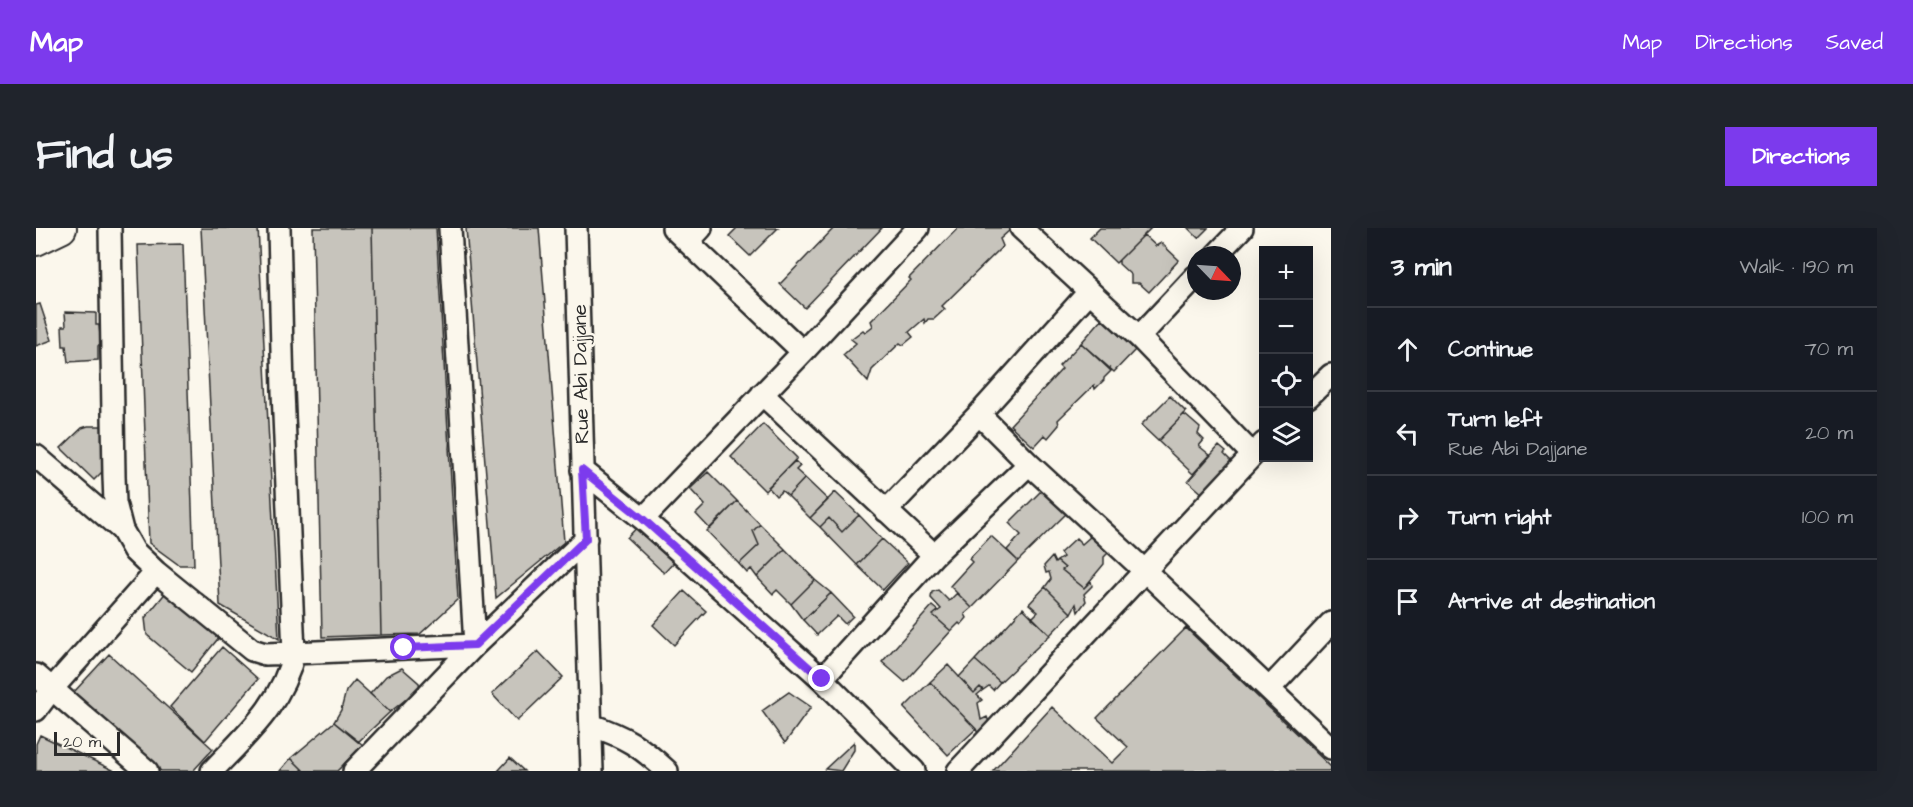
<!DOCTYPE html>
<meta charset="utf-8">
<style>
body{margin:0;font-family:"Architects Daughter",sans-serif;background:#20242c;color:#f1f3f6}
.controls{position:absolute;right:18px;top:18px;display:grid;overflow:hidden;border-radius:0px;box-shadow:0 6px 24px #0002}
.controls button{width:54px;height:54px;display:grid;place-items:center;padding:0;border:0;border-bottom:2px solid #363941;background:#171b24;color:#f1f3f6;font:30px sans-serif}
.compass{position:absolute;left:1151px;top:18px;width:54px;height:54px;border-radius:50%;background:#171b24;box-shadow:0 6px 24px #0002;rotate:115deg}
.scale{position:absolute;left:18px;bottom:15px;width:66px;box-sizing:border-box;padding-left:6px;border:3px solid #2b2b2b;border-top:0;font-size:16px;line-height:21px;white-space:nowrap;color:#2b2b2b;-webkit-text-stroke:4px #fbf7ec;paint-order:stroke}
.stop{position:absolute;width:18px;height:18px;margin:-14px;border:4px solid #7c3aed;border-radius:50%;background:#fff}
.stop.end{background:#7c3aed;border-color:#fff;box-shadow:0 2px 6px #0008}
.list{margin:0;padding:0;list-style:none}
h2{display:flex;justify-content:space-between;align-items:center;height:78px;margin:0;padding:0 24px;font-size:26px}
h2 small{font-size:20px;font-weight:400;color:#9ea1a6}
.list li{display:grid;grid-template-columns:39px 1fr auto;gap:18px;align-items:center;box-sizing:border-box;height:84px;padding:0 24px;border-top:2px solid #363941}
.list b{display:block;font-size:22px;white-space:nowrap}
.list p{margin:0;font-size:20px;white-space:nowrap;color:#9ea1a6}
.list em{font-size:20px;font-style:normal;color:#9ea1a6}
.icon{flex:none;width:33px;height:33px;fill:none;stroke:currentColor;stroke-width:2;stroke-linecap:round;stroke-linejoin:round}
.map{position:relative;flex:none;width:1295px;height:543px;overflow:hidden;border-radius:0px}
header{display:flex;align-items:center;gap:36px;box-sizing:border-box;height:84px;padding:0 30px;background:#7c3aed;color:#fff}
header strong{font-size:28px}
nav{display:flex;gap:33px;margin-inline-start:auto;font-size:21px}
.intro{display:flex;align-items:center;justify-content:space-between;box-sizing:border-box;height:144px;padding:0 36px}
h1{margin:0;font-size:42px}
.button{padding:15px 27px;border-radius:0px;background:#7c3aed;color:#fff;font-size:21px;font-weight:700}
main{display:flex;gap:36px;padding:0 36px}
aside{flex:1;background:#171b24;border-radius:0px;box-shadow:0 6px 24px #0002}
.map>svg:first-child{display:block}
</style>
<header>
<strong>Map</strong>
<nav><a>Map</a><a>Directions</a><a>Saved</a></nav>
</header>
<div class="intro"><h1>Find us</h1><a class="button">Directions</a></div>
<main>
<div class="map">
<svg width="1295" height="543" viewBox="0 0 1295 543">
<rect width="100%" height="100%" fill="#fbf7ec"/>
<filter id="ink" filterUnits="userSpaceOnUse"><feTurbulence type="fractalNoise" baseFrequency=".0167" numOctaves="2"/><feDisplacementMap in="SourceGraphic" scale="12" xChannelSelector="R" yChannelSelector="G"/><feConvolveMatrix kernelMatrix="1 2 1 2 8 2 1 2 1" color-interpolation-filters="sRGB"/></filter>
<g filter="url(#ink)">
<!-- building -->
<path fill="#c7c4bc" stroke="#2b2b2b" stroke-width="1.5" d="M165 0H222L243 411 184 377Z
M277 0H336L345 407 286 409Z
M336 0H400L422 371 384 406 345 407Z
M430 0H503L528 314 460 370Z
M701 0H742L714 28 693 8Z
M798 0H846L769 80 744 56Z
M922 0H972L974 2 964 11 967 18 906 78 909 81 898 91H892L889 95 888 91 873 104 877 109 867 117 864 115 836 142 832 154 807 127 820 115 815 111 827 102 829 104 837 98 835 93 875 52 873 50Z
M1064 0H1115L1080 35 1054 10Z
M1152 0H1172L1162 10Z
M1108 7 1120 18 1125 15 1143 32 1113 64 1103 55H1095V47L1083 36V32Z
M147 16 158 337H143L113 315 102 17Z
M4 76 16 112 0 118V77Z
M29 84 60 85V97H63L65 118H62V132L32 134 30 118H27L26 98H30Z
M1066 91 1099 122 1078 144 1045 115Z
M1045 115 1075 143 1068 150V152L1059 161 1058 157 1022 192 1023 197 1012 210 1009 207 998 219 974 197 1026 141 1023 138Z
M1134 168 1150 184 1122 213 1105 197Z
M1148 186 1164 200 1162 206 1168 212 1163 218 1174 227 1157 246 1122 213Z
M727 196 761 230 729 263 695 229Z
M52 198H67L66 244 58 252 25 220 46 200Z
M1183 218 1190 224 1188 226 1197 235 1168 267 1152 253Z
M759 233 764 238 760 242 769 250 752 268 746 263 740 268 732 259Z
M672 244 701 273 674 301 660 286 669 277 654 261Z
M769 250 792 272 774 290 752 268Z
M1008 260 1032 284 982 333 971 322 985 307 973 295Z
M799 264 823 287 806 304 793 290 784 299 774 290Z
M701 273 724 296 717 303 723 317 703 336 671 303Z
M823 287 846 311 821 337 784 299 793 290 806 304Z
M605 295 641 331 628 345 591 310Z
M724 296 749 321 721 349 715 341 711 345 703 336 723 317 717 303Z
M955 308 982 333 936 380 914 358 936 334 933 331Z
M1055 308 1072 325 1068 329V336L1048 360 1026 342 1029 340 1021 333 1027 329 1024 325 1040 310 1046 316Z
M846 311 872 335 847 362 821 337Z
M749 321 779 352 755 376 741 362 737 366 721 349Z
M1016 329 1019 335 1021 333 1029 340 1026 342 1048 360 1055 353 1056 358 1048 366 1050 373 1042 384 1040 376 1035 385 1009 359 1015 351 1013 344 1010 345 1008 338Z
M779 352 795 365 767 392 755 376Z
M1009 359 1035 385 1014 407 996 390 1002 384 993 376Z
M902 362 913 373 921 365 936 380 929 386 931 390 925 397 923 395 915 403 897 387 905 381 895 370 896 364Z
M131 363 185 407 155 444 111 407 109 390Z
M648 363 670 383 638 417 617 397Z
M795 365 817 388 809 396 801 388 781 407 767 392Z
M896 378 902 383 897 387 915 403 869 454 846 434Z
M987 380 1014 407 964 454 939 432Z
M1150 400 1295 539 1293 543H957L1016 479 1076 535 1092 519 1061 490Z
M186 419 222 451 169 513 134 479Z
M502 423 527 449 481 493 456 466Z
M73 426 177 521 157 543H125L38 464Z
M939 432 964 454 957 462 953 458 947 462 944 459 938 465 923 449Z
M912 437 938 465 944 459 947 462 941 467 946 472 942 475 945 492 951 489 953 494 943 508 940 501 894 454Z
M366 440 383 455 384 460 354 484 334 466 350 448Z
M319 452 354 484 322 514 298 494 305 482 310 463Z
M894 454 940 501 912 527 868 480Z
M753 464 775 479 749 515 726 483Z
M298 494 327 517 301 543H268L255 530Z
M4 507 79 543H0V516Z
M818 514V522L805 543 789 541Z
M255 530 268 543H244Z
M474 530 488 543H462Z"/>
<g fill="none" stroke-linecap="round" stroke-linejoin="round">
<!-- street casing -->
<g stroke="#2b2b2b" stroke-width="26">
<path id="street" d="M74 0 78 248 79 275 86 302 98 323 120 344 216 422 229 426 258 425 247 163 243 0
M540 0 556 543
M637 0 767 124
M985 0 1103 109 1216 226
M652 14 665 0
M1180 27 1206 0
M1103 109 1160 48
M726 166 898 327
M1272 169 1295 147
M943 186 993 236 1109 343 1295 520
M0 228 86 302
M546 242 607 291 786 451 878 543
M850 283 943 186 1053 64
M607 291 767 124 882 0
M0 447 111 543
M786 451 898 327 993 236
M1233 461 1295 395
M0 482 15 462 120 344
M555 497C590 509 604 518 631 543
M176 543C211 506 246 476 258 425L439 417 414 0
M318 543 439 417 550 311
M922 543 1228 215"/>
</g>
<!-- secondary casing -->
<g stroke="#2b2b2b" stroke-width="34">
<path id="secondary" d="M0 12 25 0"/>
</g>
<!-- street -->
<use href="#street" stroke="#fbf7ec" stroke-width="21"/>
<!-- secondary -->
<use href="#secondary" stroke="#fbf7ec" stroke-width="30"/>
</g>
</g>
<g fill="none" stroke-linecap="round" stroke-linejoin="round" filter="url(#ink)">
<!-- route -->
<path stroke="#7c3aed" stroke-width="8" d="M368 420 439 417 550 311 546 242 607 291 786 451"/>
</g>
<g text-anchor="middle" stroke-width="5" stroke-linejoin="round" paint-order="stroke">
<!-- street labels -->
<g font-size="20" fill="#2b2b2b" stroke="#fbf7ec">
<text transform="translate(544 146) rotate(-91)" y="7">Rue Abi Dajjane</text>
</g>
</g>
</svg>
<div class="controls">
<button>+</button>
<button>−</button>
<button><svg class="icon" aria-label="locate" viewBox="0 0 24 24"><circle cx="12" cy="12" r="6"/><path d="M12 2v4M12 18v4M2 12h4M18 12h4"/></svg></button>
<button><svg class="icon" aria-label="layers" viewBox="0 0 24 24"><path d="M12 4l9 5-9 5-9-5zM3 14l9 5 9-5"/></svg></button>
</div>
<svg class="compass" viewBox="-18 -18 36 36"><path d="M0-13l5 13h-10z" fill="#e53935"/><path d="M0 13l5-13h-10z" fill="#9ea1a6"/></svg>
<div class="scale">20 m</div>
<div class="stop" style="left:368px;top:420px"></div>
<div class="stop end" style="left:786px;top:451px"></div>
</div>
<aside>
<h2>3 min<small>Walk · 190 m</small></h2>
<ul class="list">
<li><svg class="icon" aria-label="ahead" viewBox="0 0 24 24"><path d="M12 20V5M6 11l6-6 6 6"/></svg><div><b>Continue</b></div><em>70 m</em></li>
<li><svg class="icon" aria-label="left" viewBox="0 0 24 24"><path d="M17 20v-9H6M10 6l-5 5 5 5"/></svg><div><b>Turn left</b><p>Rue Abi Dajjane</p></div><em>20 m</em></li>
<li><svg class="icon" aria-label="right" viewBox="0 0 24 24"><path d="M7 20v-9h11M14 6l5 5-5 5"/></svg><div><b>Turn right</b></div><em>100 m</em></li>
<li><svg class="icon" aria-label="arrive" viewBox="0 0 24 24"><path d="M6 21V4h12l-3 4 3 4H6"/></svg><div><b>Arrive at destination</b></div></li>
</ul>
</aside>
</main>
